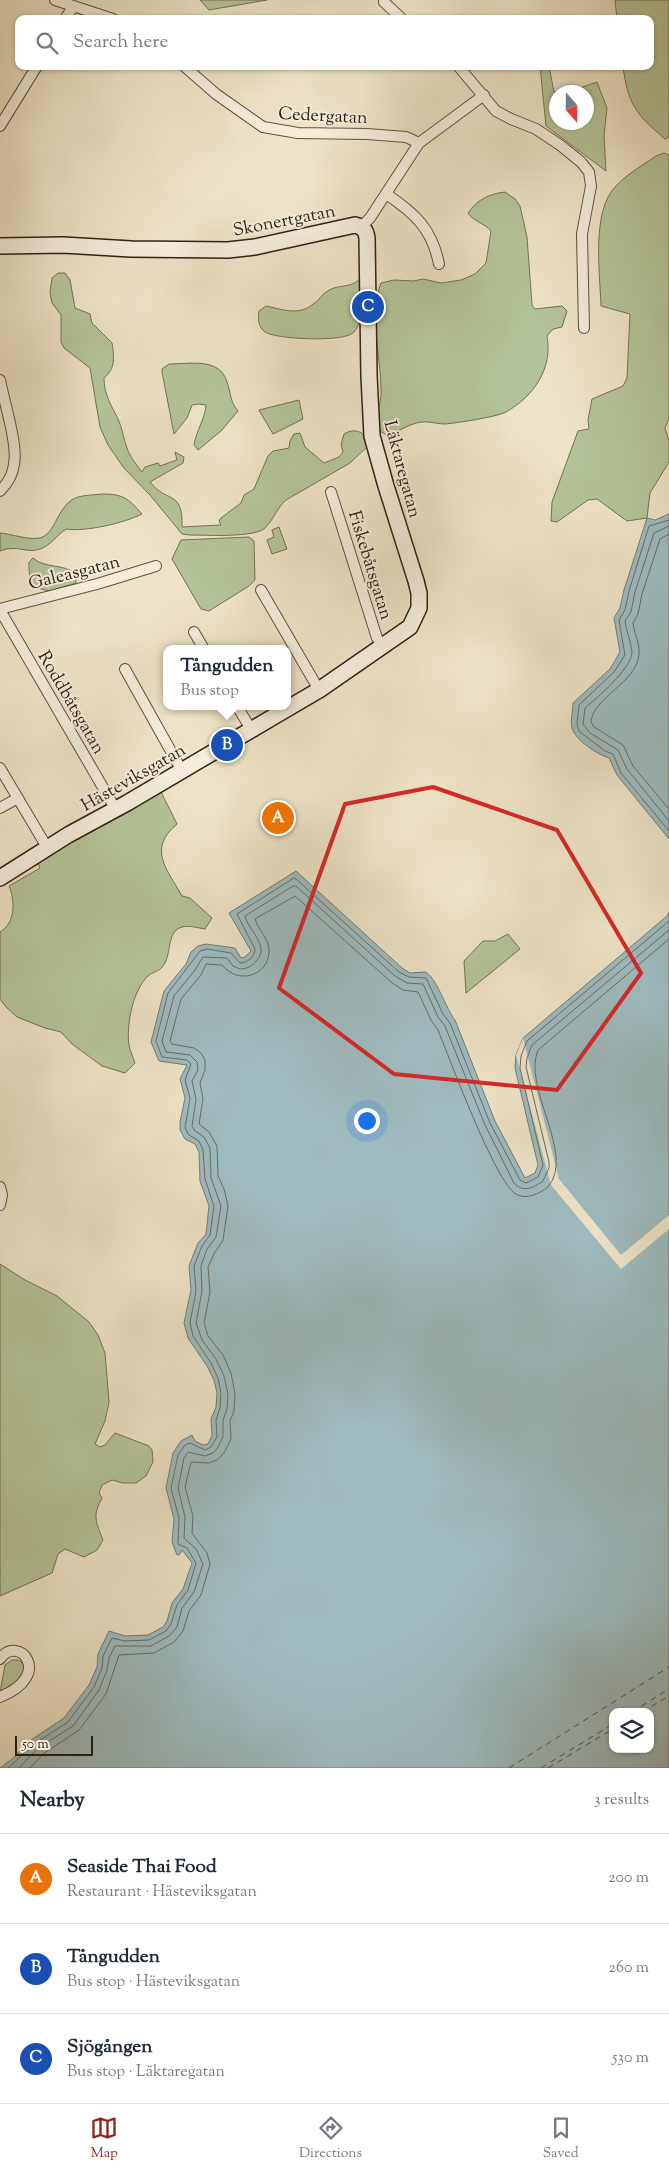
<!DOCTYPE html>
<meta charset="utf-8">
<style>
body{margin:0;font-family:"Sorts Mill Goudy",serif;background:#f2f2f3;color:#1f2937}
.controls{position:absolute;right:15px;bottom:15px;display:grid;overflow:hidden;border-radius:10px;box-shadow:0 1px 4px #0004}
.controls button{width:45px;height:45px;display:grid;place-items:center;padding:0;border:0;border-bottom:1px solid #e0e1e3;background:#fff;color:#1f2937;font:25px sans-serif}
.compass{position:absolute;left:549px;top:85px;width:45px;height:45px;border-radius:50%;background:#fff;box-shadow:0 1px 4px #0004;rotate:160deg}
.scale{position:absolute;left:15px;bottom:12px;width:78px;box-sizing:border-box;padding-left:5px;border:2px solid #32200f;border-top:0;font-size:14px;line-height:18px;white-space:nowrap;color:#32200f;-webkit-text-stroke:4px #f3edda;paint-order:stroke}
.you{position:absolute;left:366px;top:1120px;width:18px;height:18px;margin:-12px;border:4px solid #fff;border-radius:50%;background:#1a73e8;box-shadow:0 0 0 8px #1a73e833}
.badge{display:grid;place-items:center;width:32px;height:32px;border-radius:50%;background:#8f2418;color:#fff;font-size:16px;font-weight:700}
.pin{position:absolute;translate:-50% -50%;border:2px solid #fff;box-shadow:0 1px 5px #0006}
.popup{position:absolute;left:163px;top:645px;width:128px;height:65px;box-sizing:border-box;display:grid;place-content:center;border-radius:10px;background:#fff;filter:drop-shadow(0 1px 4px #0005);font-size:16px;white-space:nowrap;color:#747a83}
.popup b{font-size:19px;color:#1f2937}
.popup::after{content:'';position:absolute;left:50%;top:100%;margin-left:-10px;border:10px solid transparent;border-top-color:#fff}
.list{margin:0;padding:0;list-style:none}
h2{display:flex;justify-content:space-between;align-items:center;height:65px;margin:0;padding:0 20px;font-size:21px}
h2 small{font-size:16px;font-weight:400;color:#747a83}
.list li{display:grid;grid-template-columns:32px 1fr auto;gap:15px;align-items:center;box-sizing:border-box;height:90px;padding:0 20px;border-top:1px solid #e0e1e3}
.list b{display:block;font-size:19px;white-space:nowrap}
.list p{margin:0;font-size:16px;white-space:nowrap;color:#747a83}
.list em{font-size:16px;font-style:normal;color:#747a83}
.icon{flex:none;width:28px;height:28px;fill:none;stroke:currentColor;stroke-width:2;stroke-linecap:round;stroke-linejoin:round}
.map{position:relative;flex:none;width:669px;height:1768px;overflow:hidden}
.search{position:absolute;background:#fff;box-shadow:0 1px 4px #0004;left:15px;right:15px;top:15px;height:55px;display:flex;align-items:center;gap:12px;box-sizing:border-box;padding:0 18px;border-radius:10px;color:#747a83;font-size:19px}
.sheet{height:335px;background:#fff}
nav{display:flex;justify-content:space-around;align-items:center;box-sizing:border-box;height:70px;border-top:1px solid #e0e1e3;background:#fff;font-size:14px;color:#747a83}
nav a{display:grid;justify-items:center;gap:2px}
nav .on{color:#8f2418}
.map>svg:first-child{display:block}
</style>
<div class="map">
<svg width="669" height="1768" viewBox="0 0 669 1768">
<rect width="100%" height="100%" fill="#ede3c6"/>
<filter id="stains"><feTurbulence type="fractalNoise" baseFrequency=".004" numOctaves="4"/><feColorMatrix values="0 0 0 0 .2 0 0 0 0 .09 0 0 0 0 .02 0 0 0 .5 -.17"/></filter>
<radialGradient id="worn" r=".72"><stop offset=".6" stop-color="#630" stop-opacity="0"/><stop offset="1" stop-color="#630" stop-opacity=".3"/></radialGradient>
<!-- green -->
<path fill="#b4c498" stroke="#737254" fill-rule="evenodd" d="M200 0H267L209 10Z
M615 0H669V137L665 139C636 114 628 105 623 66H650V19H617Z
M540 66H549L554 92 577 89 597 82 607 108 604 136 606 171 546 126ZM556 92H586V122H556Z
M664 153 669 155V419L665 428 669 441V462L650 493 647 518 627 521 597 499 588 500 557 522 551 521 552 502 578 431 589 429 588 420 592 399 623 386 627 378 630 314 601 306C600 273 591 211 616 186 627 174 643 165 656 156Z
M505 192 515 199 520 206 527 237 532 305 535 309 562 306 567 311 562 327 553 329 547 336C553 368 534 396 506 412 496 417 457 423 445 424 437 424 429 421 422 422 409 423 398 433 386 435L380 431C374 409 382 407 381 390 381 354 368 317 381 283L394 280 413 281 423 279 441 283 461 280 475 274 486 263 491 231C484 223 473 221 468 213 477 200 488 194 505 192Z
M58 273H65L70 280 75 308 90 314 92 323 112 343C114 357 116 368 104 378 104 394 111 405 118 419 122 427 123 437 126 445 129 456 136 464 142 472L145 467 158 463 160 466 177 460 175 452 184 457 183 463 150 482C167 504 183 489 182 527L221 525 219 521 221 518 241 503 244 495 254 489 268 456 273 451 289 448 290 441 294 434 300 433 305 447 324 463 339 457 343 452 341 445 344 434C355 427 368 432 367 447L350 463 286 500C277 508 274 519 265 528 255 538 204 535 189 535L182 534 150 495 124 468 108 445 100 427 90 368 64 348 61 342V315L52 303 50 292 52 278Z
M360 279C360 294 365 320 354 332 345 343 274 339 265 332 258 327 258 319 259 311L266 306C281 309 298 316 312 305 321 299 322 292 334 288 344 285 351 287 360 279Z
M169 364C189 364 220 357 227 382 231 393 230 402 238 411L221 431 198 450 194 445C196 431 205 419 206 405L199 404 192 405 187 418 174 434 162 372V369Z
M299 400 303 419 273 434 259 410Z
M102 494C123 494 128 498 142 514 124 523 86 532 66 529 57 535 50 546 40 549 27 554 17 544 0 551V533C12 534 27 540 39 538 56 536 57 503 78 497 85 495 94 495 102 494Z
M279 527 287 549 272 554 267 540 274 537 272 530Z
M249 537 254 541 255 580 249 586 209 611 201 609 172 559 181 540Z
M33 558C45 569 63 563 76 574V583L49 591 34 587C29 579 29 571 29 562Z
M160 790 177 824C147 849 167 869 182 896L190 898 212 918 205 929C199 928 188 925 182 927 166 931 172 955 163 966 159 972 152 972 148 976 133 990 126 1025 129 1045 130 1051 133 1057 135 1063L125 1073 102 1066 72 1044 61 1032 45 1028 17 1017 6 1007 0 999V932C16 923 15 900 9 886L40 868 36 859Z
M508 934 520 949 466 993 464 961 483 941H495Z
M0 1264 25 1280 57 1296 89 1322 98 1335 105 1353 109 1402 105 1421 95 1444 100 1447 105 1445 115 1433 149 1446 152 1450 153 1462 146 1476 136 1483H123L112 1480 102 1485 99 1493 102 1498C92 1516 96 1522 103 1540L97 1550 84 1557 65 1549 58 1554 52 1573 0 1596Z
M12 1660H18L25 1665 23 1678 0 1693 5 1665Z"/>
<!-- water -->
<path fill="#9ebbbf" stroke="#737d79" fill-rule="evenodd" d="M669 514V839L617 775 609 758C597 754 576 741 572 728 570 721 573 711 573 703L610 669 620 652 614 618 620 608 624 590 647 518 655 520Z
M296 871 402 968 410 973 425 972C436 976 446 1009 455 1020L495 1121 525 1178 535 1173 538 1165 515 1068 516 1055 523 1038 667 916 669 912V1768H0L12 1759 31 1740 64 1718 89 1685 97 1667 98 1654 109 1631 125 1636 148 1635 163 1627 167 1621 172 1603 183 1589 192 1563 182 1550 180 1554 177 1555 172 1542 174 1519 166 1488 173 1453 181 1441 192 1435 195 1441 203 1445 208 1444 212 1436 211 1419 216 1407 217 1393 214 1380 207 1366 188 1338 184 1323 191 1290 189 1266 198 1243 206 1234 209 1206 200 1181 199 1152 195 1144 185 1139 180 1130V1122L185 1098 180 1079 187 1065 159 1061 151 1042 164 991 186 964 191 952 198 946 206 944 235 948 241 958 245 957 251 951 229 913ZM613 1712H650V1749H613Z"/>
<!-- pier -->
<path fill="#ede3c6" d="M523 1038 559 1179 621 1255 669 1215V1229L621 1269 551 1185 516 1055Z"/>
<g fill="none" stroke-linecap="round" stroke-linejoin="round">
<!-- shore -->
<path stroke="#686e67" stroke-width="1" d="M669 520 649 526 629 591 625 610 619 620 625 655 614 672 579 705 577 724 579 731 605 751 613 754 621 773 669 831
M669 526 654 533 635 592 631 612 625 621C626 631 631 641 632 652 632 668 597 698 585 708L583 724 590 733 618 750 627 769 669 821
M669 534 660 539 642 594 638 614 633 623C634 633 640 643 639 654 637 683 593 697 591 722L594 727 623 745 633 766 669 809
M8 1768 34 1744 68 1722 94 1687 102 1668 103 1656 112 1638 125 1641 149 1640 166 1631 171 1624 177 1605 188 1590 196 1563 187 1548 178 1544 179 1518 171 1488 178 1455 185 1445 190 1443 205 1450 211 1447 217 1437 216 1420 220 1408 221 1393 218 1378 211 1363 193 1336 190 1323 196 1291 194 1266 202 1246 210 1235 214 1206 205 1179 203 1150 199 1141 189 1135 185 1128 190 1098 185 1080 191 1064 187 1060 162 1057 156 1041 168 993 200 951 207 949 231 953 240 963C247 963 255 957 255 949L237 914 294 878 296 879 399 972 409 977 426 978 443 1014 450 1023 490 1123 520 1180 526 1183 538 1177 543 1165 520 1068 521 1056 527 1041 669 921
M19 1768 38 1748 73 1726 99 1690 107 1670 109 1658 115 1646H151L169 1636 177 1627 182 1608 194 1592 203 1564 196 1549 184 1538 185 1517 178 1488 184 1458 188 1452 205 1456 213 1453 217 1449 223 1437V1420L227 1409 228 1394 224 1376 216 1359 202 1340 196 1323 202 1291 201 1266 207 1249 216 1237 221 1206 211 1178 210 1148 204 1137 194 1130 192 1126 196 1099 192 1081 198 1070 197 1062 190 1055 166 1052 162 1041 174 996 195 970 203 957 227 958 233 966 240 969C247 969 252 966 257 960 270 946 248 930 245 916L293 886H296L395 976 407 983 423 984 438 1017 445 1026 485 1125 514 1183C523 1193 533 1188 543 1181L549 1168V1162L526 1067 527 1058 532 1045 669 930
M30 1768 43 1754 79 1730 106 1694 119 1655 154 1653 174 1642 183 1631 189 1611 201 1595 210 1564 207 1553 192 1533 193 1516 185 1487 191 1462 209 1463 217 1460 224 1453 231 1439 230 1421 234 1411 235 1394 231 1373 223 1355 208 1336 204 1323 210 1292 208 1267 214 1254 223 1240 228 1206 224 1189 218 1176 217 1146 209 1132 199 1124 203 1099 200 1083 205 1070V1060L201 1053 194 1048 172 1044 170 1041 181 999 201 975 206 964 222 965C238 985 268 976 269 952 270 939 258 930 255 919L295 896 391 982 403 990 418 992 431 1020 438 1030C449 1057 496 1184 516 1194 526 1200 539 1194 548 1187 576 1154 522 1088 538 1050L669 939"/>
<!-- ferry -->
<path stroke="#524e44" stroke-width="1" stroke-dasharray="6 5" stroke-linecap="butt" d="M632 1712 669 1689
M642 1712 669 1696
M509 1768 669 1667
M541 1768 613 1724
M548 1768 613 1729"/>
<!-- street casing -->
<g stroke="#61513d" stroke-width="12">
<path id="street" d="M55 0 113 19
M384 2 402 19
M65 19 73 7
M184 66 216 94 263 127 298 133 367 134 406 137 419 143
M458 66 496 111 511 119 536 129 560 145 581 162 589 172 591 186 582 234 584 328
M0 126 37 66
M386 194C415 213 432 229 439 264
M361 227 370 218 419 143 484 95
M0 380C4 402 18 444 14 464 13 474 7 484 0 491
M331 492 377 638 383 646
M261 590 319 690
M0 609 97 584 156 566
M0 610 116 810
M194 632 204 649
M125 669 182 771
M237 706 252 731
M0 768 48 849
M0 808 18 798
M0 1187 2 1195 0 1205
M0 1659C18 1633 55 1675 0 1697"/>
</g>
<!-- secondary casing -->
<g stroke="#32200f" stroke-width="18">
<path id="secondary" d="M0 246 63 245 131 249 228 250 255 247 355 225C363 227 366 230 367 238L369 376 372 436 386 486 416 581 419 593V608L410 627 319 690 273 717 127 803 68 835 0 878"/>
</g>
<!-- street -->
<use href="#street" stroke="#f3edda" stroke-width="10"/>
<!-- secondary -->
<use href="#secondary" stroke="#f3edda" stroke-width="15"/>
</g>
<!-- marked area -->
<path fill="none" stroke="#d62828" stroke-width="4" stroke-linejoin="round" d="M433 787 557 830 641 973 557 1090 394 1074 279 988 345 804Z"/>
<g text-anchor="middle" stroke-width="4" stroke-linejoin="round" paint-order="stroke">
<!-- street labels -->
<g font-size="18" fill="#32200f" stroke="#f3edda">
<text transform="translate(323 115) rotate(3)" y="6">Cedergatan</text>
<text transform="translate(284 220) rotate(-11)" y="6">Skonertgatan</text>
<text transform="translate(403 469) rotate(75)" y="6">Läktaregatan</text>
<text transform="translate(371 565) rotate(73)" y="6">Fiskebåtsgatan</text>
<text transform="translate(74 572) rotate(-14)" y="6">Galeasgatan</text>
<text transform="translate(72 702) rotate(60)" y="6">Roddbåtsgatan</text>
<text transform="translate(133 777) rotate(-30)" y="6">Hästeviksgatan</text>
</g>
</g>
<rect width="100%" height="100%" filter="url(#stains)"/>
<rect width="100%" height="100%" fill="url(#worn)"/>
</svg>
<div class="controls">
<button><svg class="icon" aria-label="layers" viewBox="0 0 24 24"><path d="M12 4l9 5-9 5-9-5zM3 14l9 5 9-5"/></svg></button>
</div>
<svg class="compass" viewBox="-18 -18 36 36"><path d="M0-13l5 13h-10z" fill="#e53935"/><path d="M0 13l5-13h-10z" fill="#747a83"/></svg>
<div class="scale">50 m</div>
<div class="you"></div>
<div class="pin badge" style="left:278px;top:818px;background:#e8710a">A</div>
<div class="pin badge" style="left:227px;top:745px;background:#1a4fb4">B</div>
<div class="popup"><b>Tångudden</b>Bus stop</div>
<div class="pin badge" style="left:368px;top:307px;background:#1a4fb4">C</div>
<div class="search"><svg class="icon" aria-label="search" viewBox="0 0 24 24"><circle cx="10" cy="10" r="6"/><path d="M15 15l6 6"/></svg>Search here</div>
</div>
<section class="sheet">
<h2>Nearby<small>3 results</small></h2>
<ul class="list">
<li><span class="badge" style="background:#e8710a">A</span><div><b>Seaside Thai Food</b><p>Restaurant · Hästeviksgatan</p></div><em>200 m</em></li>
<li><span class="badge" style="background:#1a4fb4">B</span><div><b>Tångudden</b><p>Bus stop · Hästeviksgatan</p></div><em>260 m</em></li>
<li><span class="badge" style="background:#1a4fb4">C</span><div><b>Sjögången</b><p>Bus stop · Läktaregatan</p></div><em>530 m</em></li>
</ul>
</section>
<nav>
<a class="on"><svg class="icon" aria-label="map" viewBox="0 0 24 24"><path d="M3 6l6-2 6 2 6-2v14l-6 2-6-2-6 2zM9 4v14M15 6v14"/></svg>Map</a>
<a><svg class="icon" aria-label="directions" viewBox="0 0 24 24"><path d="M12 3l9 9-9 9-9-9zM9 14v-3h6M13 9l2 2-2 2"/></svg>Directions</a>
<a><svg class="icon" aria-label="saved" viewBox="0 0 24 24"><path d="M7 4h10v16l-5-4-5 4z"/></svg>Saved</a>
</nav>
